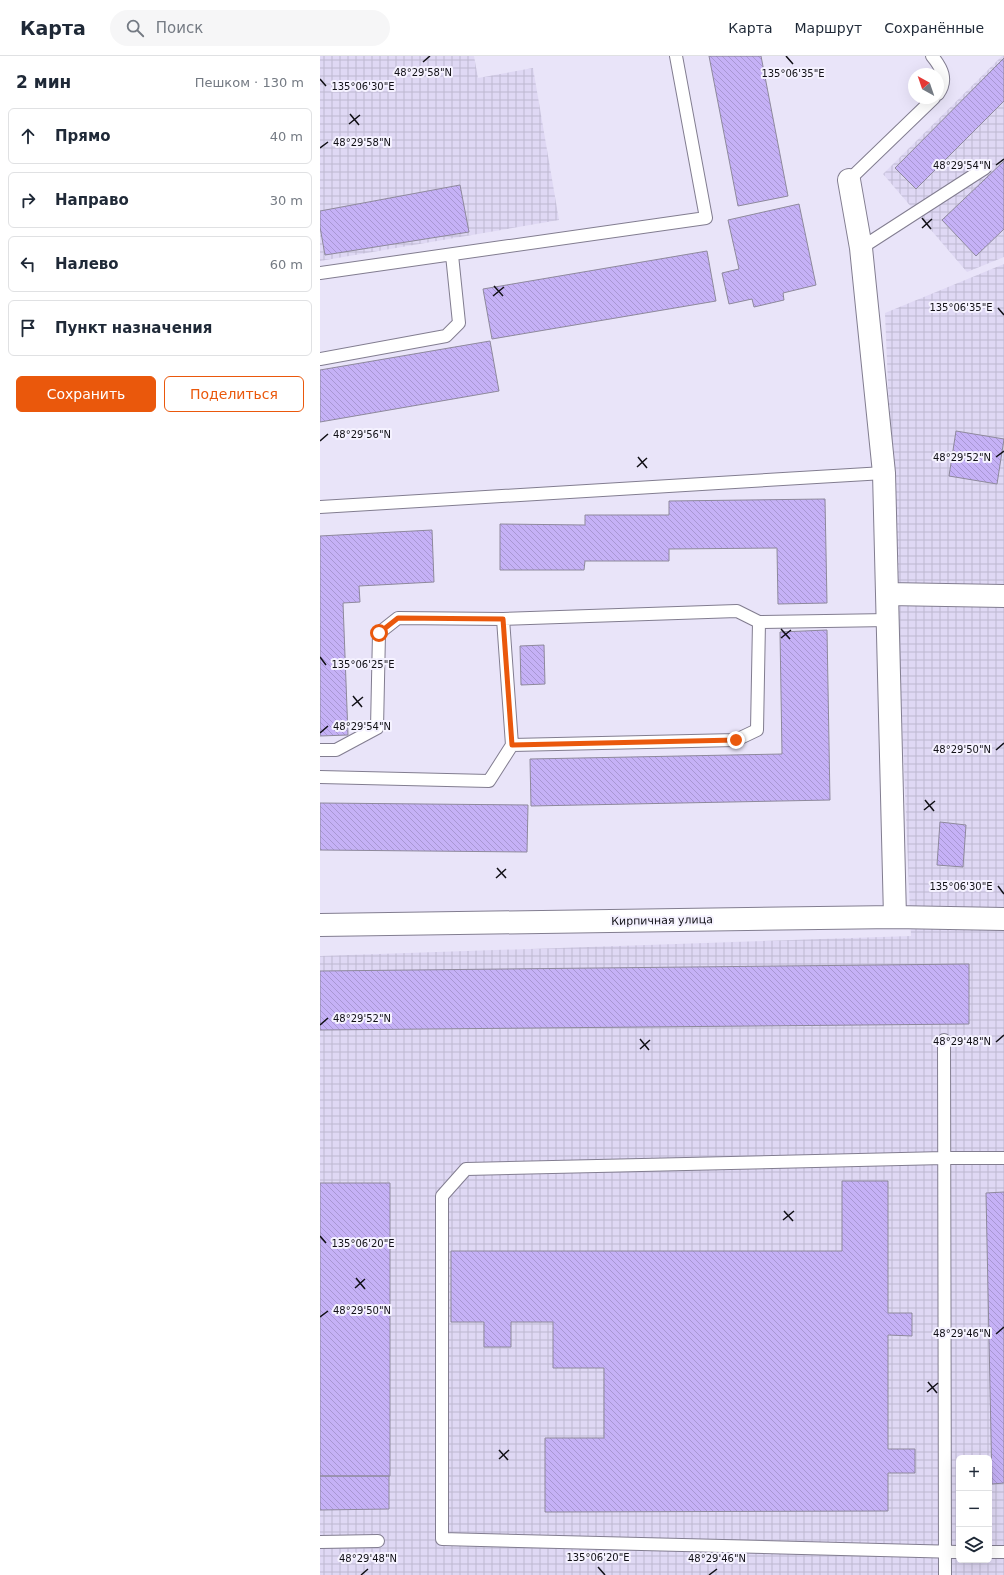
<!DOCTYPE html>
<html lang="ru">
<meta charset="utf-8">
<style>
body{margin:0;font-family:"DejaVu Sans",sans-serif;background:#f6f6f7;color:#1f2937}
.controls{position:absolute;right:12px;bottom:12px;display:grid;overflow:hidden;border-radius:6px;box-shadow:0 4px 16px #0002}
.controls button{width:36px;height:36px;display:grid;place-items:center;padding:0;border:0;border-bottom:1px solid #e0e1e3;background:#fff;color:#1f2937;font:20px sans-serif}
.compass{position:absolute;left:588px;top:12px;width:36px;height:36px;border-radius:50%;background:#fff;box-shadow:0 4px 16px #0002;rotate:320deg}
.stop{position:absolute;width:12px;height:12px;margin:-9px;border:3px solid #ea580c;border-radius:50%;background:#fff}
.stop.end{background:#ea580c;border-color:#fff;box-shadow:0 1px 4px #0008}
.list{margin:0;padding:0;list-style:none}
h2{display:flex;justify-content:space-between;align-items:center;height:52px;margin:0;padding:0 16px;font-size:17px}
h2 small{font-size:13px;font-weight:400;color:#747a83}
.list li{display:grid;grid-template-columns:26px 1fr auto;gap:12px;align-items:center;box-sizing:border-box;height:56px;margin:0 8px 8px;padding:0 8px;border:1px solid #e0e1e3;border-radius:6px}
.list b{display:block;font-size:15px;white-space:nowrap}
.list em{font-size:13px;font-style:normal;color:#747a83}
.actions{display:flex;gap:8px;padding:12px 16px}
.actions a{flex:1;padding:9px 0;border:1px solid #ea580c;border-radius:6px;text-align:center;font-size:14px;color:#ea580c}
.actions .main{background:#ea580c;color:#fff}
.icon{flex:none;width:22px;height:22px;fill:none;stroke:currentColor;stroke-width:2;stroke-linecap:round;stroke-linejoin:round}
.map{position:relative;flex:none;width:684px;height:1519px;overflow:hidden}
header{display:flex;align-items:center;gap:24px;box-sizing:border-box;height:56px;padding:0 20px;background:#fff;border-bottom:1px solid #e0e1e3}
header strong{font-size:19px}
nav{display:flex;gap:22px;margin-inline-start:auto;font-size:14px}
.search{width:280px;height:36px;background:#f6f6f7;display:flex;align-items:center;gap:10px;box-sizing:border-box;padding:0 14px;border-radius:22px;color:#747a83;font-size:15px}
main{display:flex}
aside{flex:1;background:#fff}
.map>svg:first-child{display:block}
</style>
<header>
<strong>Карта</strong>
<div class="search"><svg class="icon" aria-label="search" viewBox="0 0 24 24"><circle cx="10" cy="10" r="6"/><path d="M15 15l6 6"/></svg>Поиск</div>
<nav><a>Карта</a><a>Маршрут</a><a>Сохранённые</a></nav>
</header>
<main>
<aside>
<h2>2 мин<small>Пешком · 130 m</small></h2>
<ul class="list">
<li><svg class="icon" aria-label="ahead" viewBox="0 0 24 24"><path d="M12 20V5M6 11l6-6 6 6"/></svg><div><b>Прямо</b></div><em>40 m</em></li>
<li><svg class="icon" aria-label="right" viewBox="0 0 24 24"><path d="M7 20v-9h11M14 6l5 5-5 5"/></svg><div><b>Направо</b></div><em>30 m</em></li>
<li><svg class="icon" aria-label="left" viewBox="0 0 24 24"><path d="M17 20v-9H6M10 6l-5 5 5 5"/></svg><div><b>Налево</b></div><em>60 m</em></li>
<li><svg class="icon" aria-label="arrive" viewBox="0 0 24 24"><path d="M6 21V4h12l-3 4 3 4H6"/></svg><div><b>Пункт назначения</b></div></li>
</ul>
<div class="actions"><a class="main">Сохранить</a><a>Поделиться</a></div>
</aside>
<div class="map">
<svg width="684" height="1519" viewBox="0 0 684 1519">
<defs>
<pattern id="industrial-grid" width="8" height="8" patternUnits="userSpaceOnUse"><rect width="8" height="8" fill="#dfd8f4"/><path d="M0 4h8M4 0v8" fill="none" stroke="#beb8d0"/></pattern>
<pattern id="building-back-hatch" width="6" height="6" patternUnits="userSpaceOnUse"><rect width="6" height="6" fill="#c5b1f6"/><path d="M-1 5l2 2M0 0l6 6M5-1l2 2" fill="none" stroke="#a897d2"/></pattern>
</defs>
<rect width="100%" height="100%" fill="#e9e4f9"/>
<!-- industrial -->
<path fill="url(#industrial-grid)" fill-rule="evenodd" d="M0 0H154L158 22 213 12 239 164 0 205Z
M682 0H684V201L647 216 563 118Z
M684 208V1519H0V900L591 880 565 257ZM639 1402H669V1504H639Z"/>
<!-- building -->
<path fill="url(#building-back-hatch)" stroke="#8e899c" d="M389 0H441L468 140 418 150Z
M684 2V45L596 133 575 112Z
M684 105V173L656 200 622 164Z
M140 129 149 176 5 199 0 171V155Z
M479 148 496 229 463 237 464 244 434 251 432 243 409 248 402 217 419 213 408 164Z
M387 195 396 245 172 283 163 233Z
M170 285 179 335 0 366V314Z
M636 375 684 383 677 428 629 420Z
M505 443 507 547 458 548 457 492 349 493V505H265L264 514H180V468L265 469V459H349V445Z
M112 474 114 526 39 530 40 546 23 547 28 679 0 680V480Z
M507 574 510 744 211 750 210 703 462 698 460 576Z
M224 589 225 628 201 629 200 590Z
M0 747 208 749 207 796 0 794Z
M620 766 646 769 643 811 617 809Z
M649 908V968L0 974V915Z
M522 1125H568V1257H592V1280L568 1279V1393H595V1417H568V1455L225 1456V1382H284V1312H233V1266H191V1291H164V1266H131V1195H522Z
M0 1127H70V1420H0Z
M684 1136V1427L672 1428 666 1137Z
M0 1420H69V1453L0 1454Z"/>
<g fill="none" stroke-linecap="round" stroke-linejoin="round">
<!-- service casing -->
<g stroke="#827d90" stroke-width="14">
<path id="service" d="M612 0C622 12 628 24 618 38
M529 124 614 42
M541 192 665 112
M0 217 386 162 356 0
M0 303 126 280 139 267 132 199
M0 451 564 417
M439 566 569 564
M0 694H16L57 672 59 577 78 562 183 563
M0 721 169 725 192 689 183 563 417 555 439 566 437 674 416 684 192 689
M624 984 625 1519
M0 1486 58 1485
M639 1496 122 1483V1140L146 1113 624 1102H684
M669 1496H684"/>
</g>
<!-- minor casing -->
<g stroke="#827d90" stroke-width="24">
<path id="minor" d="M529 124 541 192 564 417 575 861
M568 538 684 540
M0 869 575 861 684 863"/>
</g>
<!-- service -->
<use href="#service" stroke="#fff" stroke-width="12"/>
<!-- minor -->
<use href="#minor" stroke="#fff" stroke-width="22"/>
</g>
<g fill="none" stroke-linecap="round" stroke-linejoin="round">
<!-- route -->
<path stroke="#ea580c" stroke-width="5" d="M59 577 78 562 183 563 192 689 416 684"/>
</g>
<!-- ticks -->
<path fill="none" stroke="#111016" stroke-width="1.5" d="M466 0 473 8M103 6 110 0M0 23 6 30M30 58 39 69M29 68 40 59M0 92 8 86M676 109 684 103M602 162 611 173M602 172 612 163M174 230 183 240M173 240 184 231M678 252 684 259M0 385 8 378M318 401 327 412M676 401 684 395M317 411 327 402M461 573 470 583M461 582 471 574M0 601 6 609M33 640 42 651M32 650 43 641M0 677 8 670M676 694 684 687M605 744 614 755M604 754 615 745M177 812 186 822M176 822 186 813M678 830 684 838M0 969 8 962M320 983 329 994M676 986 684 979M320 993 330 984M464 1155 473 1165M463 1164 474 1155M0 1180 6 1187M36 1222 45 1233M35 1232 45 1223M0 1261 8 1255M676 1278 684 1271M608 1326 617 1337M607 1336 618 1327M179 1394 188 1404M179 1403 189 1394M278 1511 285 1519M41 1519 48 1513M389 1519 397 1513"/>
<g text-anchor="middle" stroke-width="4" stroke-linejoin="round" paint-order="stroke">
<!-- street labels -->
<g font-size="11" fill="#111016" stroke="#f5f2ff">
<text transform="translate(342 864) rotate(-1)" y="4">Кирпичная улица</text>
</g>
</g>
<g font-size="10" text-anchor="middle" fill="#111016" stroke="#f5f2ff" stroke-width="4" stroke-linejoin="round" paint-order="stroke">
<text x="103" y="20">48°29'58"N</text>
<text x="473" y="21">135°06'35"E</text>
<text x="43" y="34">135°06'30"E</text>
<text x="42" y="90">48°29'58"N</text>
<text x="642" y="113">48°29'54"N</text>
<text x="641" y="255">135°06'35"E</text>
<text x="42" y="382">48°29'56"N</text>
<text x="642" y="405">48°29'52"N</text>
<text x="43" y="612">135°06'25"E</text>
<text x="42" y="674">48°29'54"N</text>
<text x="642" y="697">48°29'50"N</text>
<text x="641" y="834">135°06'30"E</text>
<text x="42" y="966">48°29'52"N</text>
<text x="642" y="989">48°29'48"N</text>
<text x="43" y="1191">135°06'20"E</text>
<text x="42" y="1258">48°29'50"N</text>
<text x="642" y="1281">48°29'46"N</text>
<text x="278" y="1505">135°06'20"E</text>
<text x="48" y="1506">48°29'48"N</text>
<text x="397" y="1506">48°29'46"N</text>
</g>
</svg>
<div class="controls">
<button>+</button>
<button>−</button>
<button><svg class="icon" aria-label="layers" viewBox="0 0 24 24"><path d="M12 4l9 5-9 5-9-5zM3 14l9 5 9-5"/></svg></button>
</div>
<svg class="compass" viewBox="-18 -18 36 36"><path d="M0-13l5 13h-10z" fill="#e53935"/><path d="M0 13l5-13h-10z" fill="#747a83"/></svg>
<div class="stop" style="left:59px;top:577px"></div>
<div class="stop end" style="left:416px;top:684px"></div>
</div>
</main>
